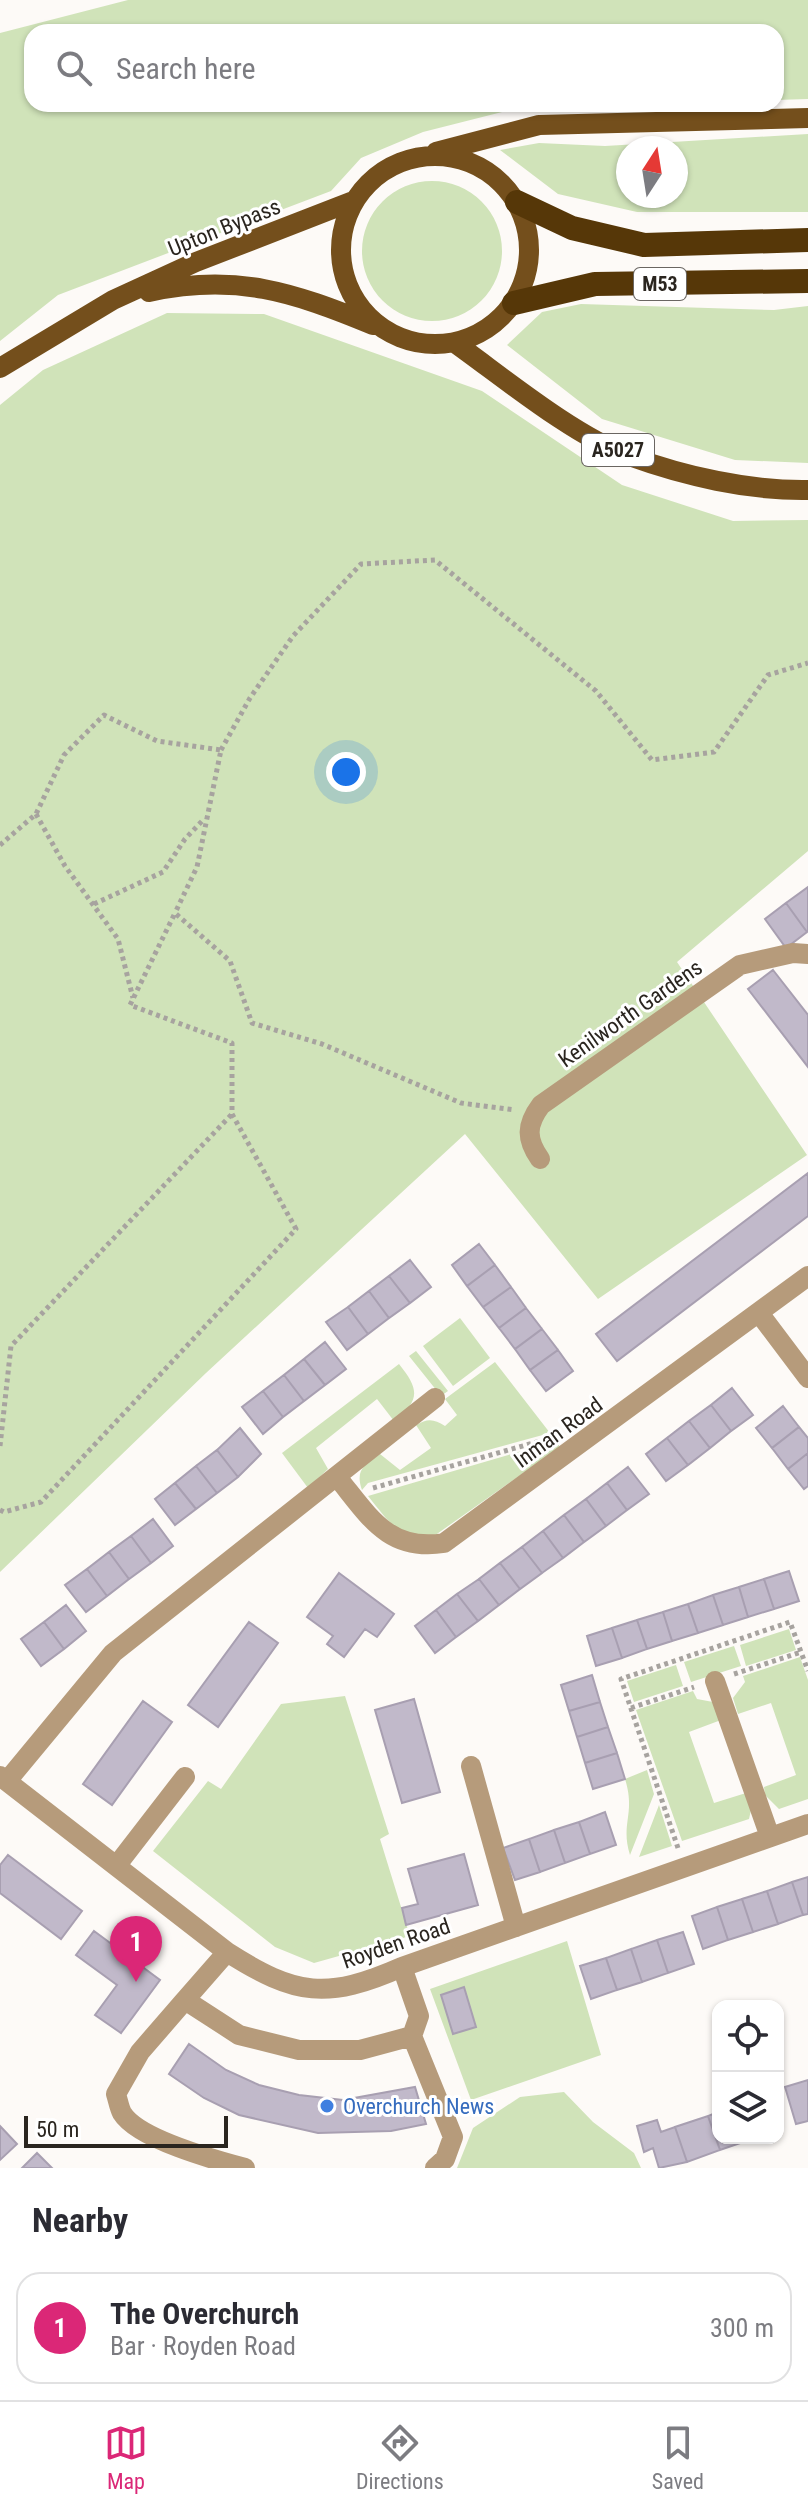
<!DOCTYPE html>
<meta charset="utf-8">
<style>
body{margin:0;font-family:"Roboto Condensed",sans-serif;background:#f7f7f7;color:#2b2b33}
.controls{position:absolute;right:24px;bottom:24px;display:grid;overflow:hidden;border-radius:16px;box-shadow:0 2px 6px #0004}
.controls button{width:72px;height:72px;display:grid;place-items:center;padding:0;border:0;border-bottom:2px solid #e1e1e2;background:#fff;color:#2b2b33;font:40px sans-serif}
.compass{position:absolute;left:616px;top:136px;width:72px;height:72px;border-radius:50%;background:#fff;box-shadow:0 2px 6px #0004;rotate:12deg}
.scale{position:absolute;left:24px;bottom:20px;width:204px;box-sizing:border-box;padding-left:8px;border:4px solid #2a251f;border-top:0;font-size:22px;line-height:28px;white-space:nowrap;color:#2a251f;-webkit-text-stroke:6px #fff;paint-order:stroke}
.you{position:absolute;left:346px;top:772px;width:28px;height:28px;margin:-20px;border:6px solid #fff;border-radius:50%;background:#1a73e8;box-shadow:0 0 0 12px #1a73e833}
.badge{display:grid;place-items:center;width:52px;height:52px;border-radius:50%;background:#db2777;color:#fff;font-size:26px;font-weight:700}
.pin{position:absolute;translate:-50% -66px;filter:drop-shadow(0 2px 4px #0008)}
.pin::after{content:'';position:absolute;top:42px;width:28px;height:24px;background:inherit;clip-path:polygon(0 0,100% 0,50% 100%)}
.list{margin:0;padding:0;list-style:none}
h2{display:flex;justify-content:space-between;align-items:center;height:104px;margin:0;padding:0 32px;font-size:34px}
h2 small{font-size:26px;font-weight:400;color:#7c7c81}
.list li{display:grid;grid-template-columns:52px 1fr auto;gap:24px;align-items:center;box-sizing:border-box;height:112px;margin:0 16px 16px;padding:0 16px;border:2px solid #e1e1e2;border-radius:24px}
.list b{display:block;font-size:30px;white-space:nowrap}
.list p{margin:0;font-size:26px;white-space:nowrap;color:#7c7c81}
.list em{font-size:26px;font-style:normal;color:#7c7c81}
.icon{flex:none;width:44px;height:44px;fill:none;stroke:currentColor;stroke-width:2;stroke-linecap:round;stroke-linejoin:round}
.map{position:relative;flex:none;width:808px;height:2168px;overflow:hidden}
.search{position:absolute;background:#fff;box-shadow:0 2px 6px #0004;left:24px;right:24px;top:24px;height:88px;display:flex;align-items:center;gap:20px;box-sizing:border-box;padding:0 28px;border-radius:24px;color:#7c7c81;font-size:30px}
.sheet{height:232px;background:#fff}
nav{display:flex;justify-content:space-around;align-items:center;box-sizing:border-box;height:112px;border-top:2px solid #e1e1e2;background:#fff;font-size:22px;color:#7c7c81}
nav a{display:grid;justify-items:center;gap:4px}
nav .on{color:#db2777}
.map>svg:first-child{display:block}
</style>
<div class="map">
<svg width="808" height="2168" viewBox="0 0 808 2168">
<rect width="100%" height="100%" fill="#fdfaf7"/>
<!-- green -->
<path fill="#d0e3b9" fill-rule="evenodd" d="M128 0H808V99L776 100V32H32V104H586L530 105 423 132 361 158 331 191 58 295 0 341V33Z
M808 134V212H637L558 194 500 150 539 143 605 146ZM628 148H676V196H628Z
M362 251a70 70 0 1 1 140 0a70 70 0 1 1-140 0Z
M581 304 774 310 808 306V463L735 460 602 419 507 345 542 312Z
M167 313 264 314 482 391 622 485 733 521 808 520V851L677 962 807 1155 598 1299 465 1134 206 1373 0 1572V405L43 370Z
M460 1318 490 1358 453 1386 423 1346Z
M416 1351 448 1391 441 1396 409 1356Z
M495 1362 550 1433 368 1483 362 1490C355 1470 364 1465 380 1454L400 1470 431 1448 416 1425C428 1418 434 1419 445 1426L457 1415 445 1399Z
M399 1364C419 1389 421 1400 394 1421L377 1399 316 1448 328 1469 308 1488 282 1453Z
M556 1441 560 1447 434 1536C397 1538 390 1523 368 1496Z
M789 1629 796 1650 746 1666 740 1645Z
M734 1646 741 1666 691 1682 684 1662Z
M800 1657 808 1680V1799L779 1809 765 1795 764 1787 796 1775 771 1703 738 1714 733 1698 745 1682 743 1676Z
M676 1665 683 1686 634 1702 627 1681Z
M693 1691 697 1699 713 1702 721 1720 689 1732 714 1803 746 1793 751 1810 749 1819 682 1841 636 1710Z
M345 1696 389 1834 380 1839 410 1936 314 1963 275 1947 153 1851 208 1781 221 1789 281 1704Z
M647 1770 654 1794 630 1855C620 1823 636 1814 625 1779Z
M659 1805 672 1846 639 1857Z
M567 1941 601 2055 471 2100 430 1989Z
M564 2092 593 2122 634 2153 641 2168H457L473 2128 520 2097Z"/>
<!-- building -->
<path fill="#c1b9ca" stroke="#a89fb1" stroke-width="2" d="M808 887V931L807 932 786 903Z
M786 903 807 932 786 948 765 919Z
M773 970 808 1015V1067L748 989Z
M808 1173V1216L617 1361 596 1334Z
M479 1244 495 1265 467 1286 452 1265Z
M410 1260 431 1287 410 1303 389 1276Z
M495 1265 511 1287 483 1307 467 1286Z
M389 1276 410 1303 389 1318 369 1291Z
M511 1287 526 1308 499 1328 483 1307Z
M369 1291 389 1318 368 1334 348 1307Z
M348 1307 368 1334 347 1350 326 1322Z
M526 1308 542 1329 515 1349 499 1328Z
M542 1329 558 1350 530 1370 515 1349Z
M325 1342 346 1369 325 1385 304 1359Z
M558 1350 573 1371 546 1391 530 1370Z
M304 1359 325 1385 304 1401 284 1375Z
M284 1375 304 1401 283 1417 263 1391Z
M732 1388 753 1415 731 1431 711 1405Z
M263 1391 283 1417 263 1434 242 1407Z
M711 1405 731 1431 710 1448 689 1421Z
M783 1406 799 1427 772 1448 756 1428Z
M689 1421 710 1448 688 1465 667 1438Z
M799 1427 808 1438V1453L788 1469 772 1448Z
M240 1428 261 1454 238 1477 217 1450Z
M667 1438 688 1465 666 1481 646 1454Z
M217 1450 238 1477 217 1493 196 1466Z
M808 1453V1486L804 1489 788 1469Z
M196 1466 217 1493 196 1509 175 1483Z
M628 1467 649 1494 627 1510 607 1483Z
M175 1483 196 1509 175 1525 155 1499Z
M607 1483 627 1510 606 1526 586 1499Z
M586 1499 606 1526 584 1542 564 1515Z
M564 1515 584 1542 563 1558 543 1531Z
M153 1519 173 1546 151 1563 131 1536Z
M543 1531 563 1558 542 1573 522 1547Z
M131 1536 151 1563 129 1579 109 1552Z
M522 1547 542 1573 520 1589 500 1563Z
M109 1552 129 1579 107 1596 87 1569Z
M500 1563 520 1589 499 1605 479 1579Z
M87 1569 107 1596 86 1612 65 1585Z
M789 1571 799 1601 774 1609 764 1579Z
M339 1573 394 1614 377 1637 365 1629 344 1657 327 1644 333 1636 307 1617Z
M479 1579 499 1605 478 1621 457 1594Z
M764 1579 774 1609 748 1617 739 1587Z
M739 1587 748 1617 723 1625 713 1595Z
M457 1594 478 1621 456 1637 436 1610Z
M713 1595 723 1625 698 1633 688 1604Z
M688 1604 698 1633 672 1641 663 1612Z
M66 1605 86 1631 64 1649 44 1622Z
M436 1610 456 1637 435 1653 415 1626Z
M663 1612 672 1641 647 1649 637 1620Z
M637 1620 647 1649 622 1658 612 1628Z
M44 1622 64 1649 41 1666 21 1639Z
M249 1622 278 1643 218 1727 188 1705Z
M612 1628 622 1658 596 1666 587 1636Z
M592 1675 600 1702 569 1711 561 1685Z
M414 1699 440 1792 402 1803 375 1710Z
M143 1701 172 1722 112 1805 83 1784Z
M600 1702 608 1727 577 1737 569 1711Z
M608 1727 617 1753 585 1763 577 1737Z
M617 1753 625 1779 593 1789 585 1763Z
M605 1812 616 1845 590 1854 579 1822Z
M579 1822 590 1854 565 1863 554 1830Z
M554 1830 565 1863 540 1872 529 1839Z
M529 1839 540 1872 515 1880 503 1848Z
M464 1854 478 1905 406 1925 402 1908 418 1904 408 1869Z
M8 1855 82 1911 61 1939 0 1893V1865Z
M808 1877V1914L803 1915 792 1882Z
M792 1882 803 1915 778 1924 767 1891Z
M767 1891 778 1924 753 1932 742 1899Z
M742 1899 753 1932 728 1940 717 1907Z
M717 1907 728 1940 703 1949 692 1916Z
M94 1931 160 1980 121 2033 95 2015 117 1985 76 1955Z
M683 1932 694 1964 668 1973 657 1940Z
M657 1940 668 1973 642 1982 631 1949Z
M631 1949 642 1982 617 1990 606 1958Z
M606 1958 617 1990 591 1999 580 1966Z
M464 1987 476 2027 453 2034 441 1995Z
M189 2044 226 2070 259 2085 299 2095 343 2100 415 2087 426 2124 391 2131 318 2133 239 2115 204 2098 169 2074Z
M808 2080V2121L796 2124 785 2087Z
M718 2112V2138L749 2140 720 2150 708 2116Z
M708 2116 720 2150 687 2162 675 2127Z
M657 2120 661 2132 675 2127 687 2162 659 2168 653 2148 644 2152 637 2126Z
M0 2126 17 2144 0 2160Z
M37 2153 52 2168H22Z"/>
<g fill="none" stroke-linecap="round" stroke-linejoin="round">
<!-- path -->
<path stroke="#a7a39f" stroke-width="5" stroke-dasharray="4 4" stroke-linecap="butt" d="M221 750 250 698 293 636 361 564 435 560 596 691 652 760 714 752 768 675 808 663
M36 814 65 866 118 939 133 998
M0 845 36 814 64 755 104 715 157 741 221 750 197 867 175 913
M94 904 163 872 185 839 204 819
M0 1446 11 1346 232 1114
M373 1488 544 1440
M0 1510 4 1512 41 1502 296 1229 232 1114V1043L130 1005 175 913 230 961 252 1023 322 1044 461 1103 515 1110
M734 1674 801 1652
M631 1708 694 1687
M678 1848 621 1679 790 1622 808 1671"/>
<!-- minor -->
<path stroke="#b69b7b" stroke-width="20" d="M540 1159C526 1139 526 1125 541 1105L740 965 793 953 808 954
M759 1313 808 1378
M337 1477C369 1516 388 1552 444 1543L808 1276
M715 1681 770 1837
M471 1766 516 1927
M0 1776 227 1952C296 1996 327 2000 402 1967L808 1824
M7 1781 113 1653 435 1398
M117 1865 185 1777
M227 1952 185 2000 239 2035 299 2050H360L412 2036 419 2016 402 1967
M185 2000 140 2052 116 2094C118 2100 119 2107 122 2113 138 2139 215 2160 245 2168
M412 2036 453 2137 445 2159 435 2168"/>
<!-- major -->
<path stroke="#744f1c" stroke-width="20" d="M436 152 539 125 808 118
M341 250a94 94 0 1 1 188 0a94 94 0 1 1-188 0Z
M149 292C236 273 293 292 373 325
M455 343C504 378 573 435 629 456 684 476 749 491 808 490
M0 368 113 300 196 262 353 201"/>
<!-- highway -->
<path stroke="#563708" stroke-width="24" d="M517 202 572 228 644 245 808 240
M514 303 595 284 808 281"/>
</g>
<!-- markers -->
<circle fill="#3f7fe0" stroke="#fff" stroke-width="3" cx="327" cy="2106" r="8"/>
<g text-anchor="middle" stroke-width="6" stroke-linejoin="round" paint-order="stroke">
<!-- shield labels -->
<g fill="#fff" stroke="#6a6662" stroke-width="2">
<rect x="634" y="268" width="52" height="32" rx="6"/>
<rect x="582" y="434" width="72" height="32" rx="6"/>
</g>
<g font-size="20" font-weight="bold" fill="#2a251f">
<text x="660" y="291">M53</text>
<text x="618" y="457">A5027</text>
</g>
<!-- street labels -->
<g font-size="22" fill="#2a251f" stroke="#fff">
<text transform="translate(224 227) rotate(-22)" y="8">Upton Bypass</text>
<text transform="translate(630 1013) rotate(-35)" y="8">Kenilworth Gardens</text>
<text transform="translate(558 1432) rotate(-36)" y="8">Inman Road</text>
<text transform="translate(396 1943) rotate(-19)" y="8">Royden Road</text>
</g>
<!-- shop labels -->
<g font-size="22" fill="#366cbe" stroke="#fff" text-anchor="start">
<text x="343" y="2114">Overchurch News</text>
</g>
</g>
</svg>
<div class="controls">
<button><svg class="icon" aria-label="locate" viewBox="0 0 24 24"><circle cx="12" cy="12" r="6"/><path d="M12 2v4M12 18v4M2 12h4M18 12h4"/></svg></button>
<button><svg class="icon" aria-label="layers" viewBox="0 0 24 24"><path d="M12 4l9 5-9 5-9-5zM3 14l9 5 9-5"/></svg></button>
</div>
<svg class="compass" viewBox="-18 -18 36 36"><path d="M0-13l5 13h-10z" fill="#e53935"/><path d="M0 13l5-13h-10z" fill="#7c7c81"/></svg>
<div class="scale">50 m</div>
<div class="you"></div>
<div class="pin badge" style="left:136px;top:1982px">1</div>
<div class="search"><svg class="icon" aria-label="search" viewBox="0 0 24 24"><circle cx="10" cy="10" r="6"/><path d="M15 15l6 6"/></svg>Search here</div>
</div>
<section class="sheet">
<h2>Nearby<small></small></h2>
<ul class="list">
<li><span class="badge">1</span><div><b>The Overchurch</b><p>Bar · Royden Road</p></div><em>300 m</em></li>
</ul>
</section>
<nav>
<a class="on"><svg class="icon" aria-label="map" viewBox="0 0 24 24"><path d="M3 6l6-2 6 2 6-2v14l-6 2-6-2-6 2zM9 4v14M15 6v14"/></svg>Map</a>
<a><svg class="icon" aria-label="directions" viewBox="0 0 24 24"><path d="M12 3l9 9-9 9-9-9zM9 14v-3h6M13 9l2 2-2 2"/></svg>Directions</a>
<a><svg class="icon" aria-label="saved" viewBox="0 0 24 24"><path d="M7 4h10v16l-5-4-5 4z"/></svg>Saved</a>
</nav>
